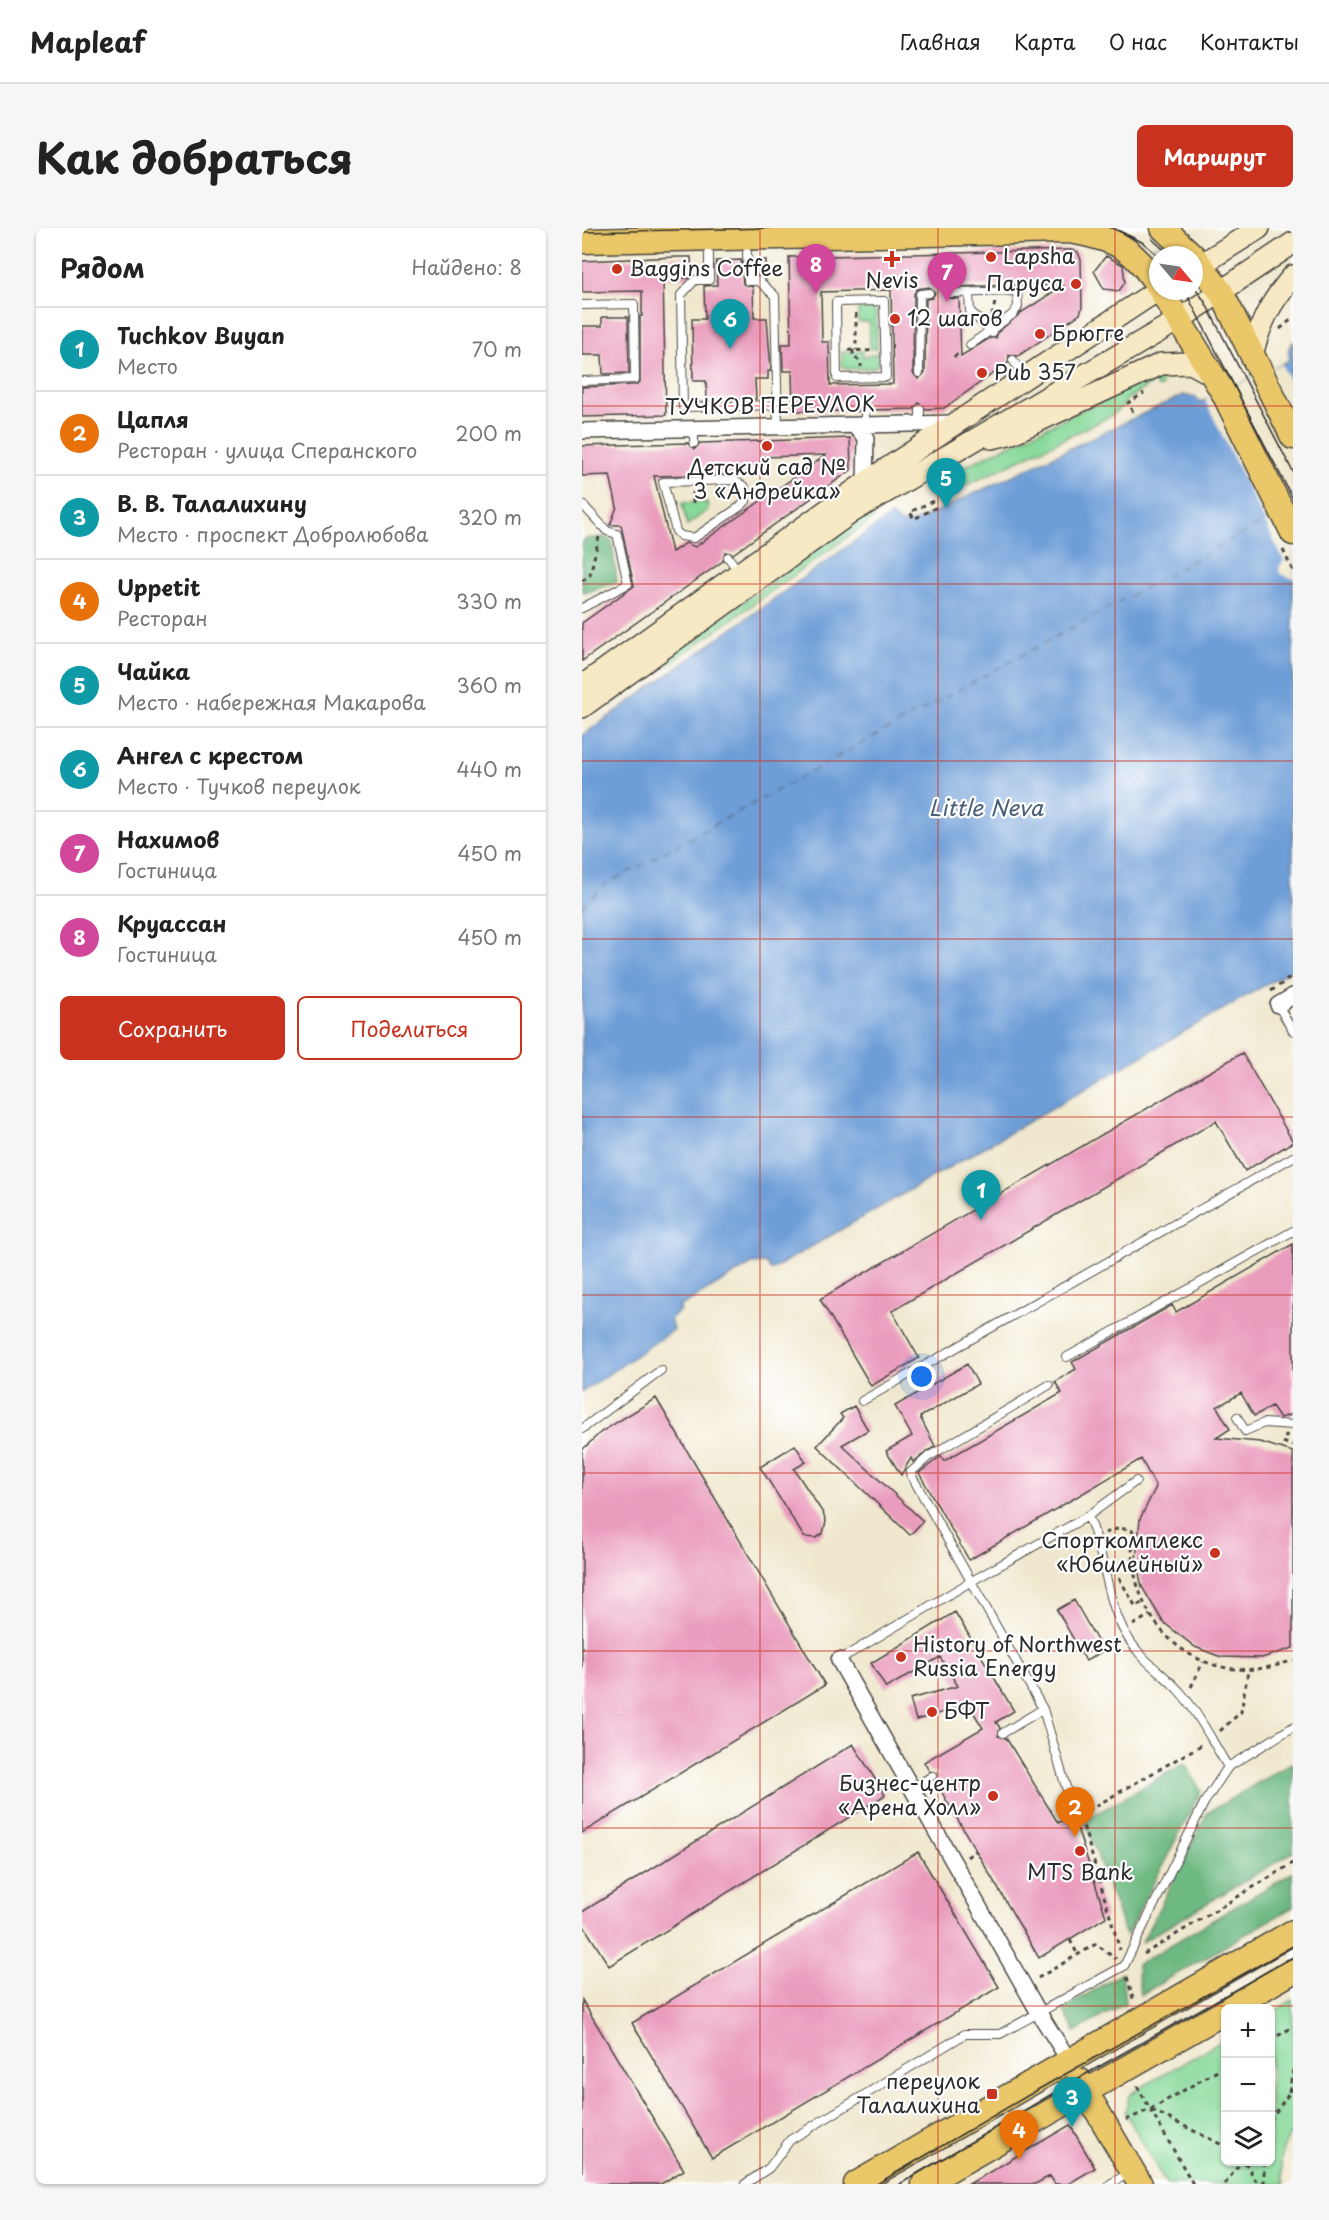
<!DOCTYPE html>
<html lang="ru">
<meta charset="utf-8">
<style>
body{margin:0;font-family:"Playpen Sans",sans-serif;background:#f6f6f6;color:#222}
.controls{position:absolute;right:18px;bottom:18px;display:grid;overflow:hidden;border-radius:9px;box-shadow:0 2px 4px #0004}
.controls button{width:54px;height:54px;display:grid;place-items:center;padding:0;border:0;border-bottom:2px solid #e0e0e0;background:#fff;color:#222;font:30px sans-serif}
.compass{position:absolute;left:567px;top:18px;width:54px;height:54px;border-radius:50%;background:#fff;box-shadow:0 2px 4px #0004;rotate:119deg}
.you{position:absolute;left:340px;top:1149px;width:21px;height:21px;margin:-15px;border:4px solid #fff;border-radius:50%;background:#1a73e8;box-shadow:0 0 0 9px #1a73e833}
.badge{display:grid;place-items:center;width:39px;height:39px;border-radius:50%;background:#c8321e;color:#fff;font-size:20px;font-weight:700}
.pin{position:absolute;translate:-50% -50px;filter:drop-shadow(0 2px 3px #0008)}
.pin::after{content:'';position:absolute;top:32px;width:21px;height:18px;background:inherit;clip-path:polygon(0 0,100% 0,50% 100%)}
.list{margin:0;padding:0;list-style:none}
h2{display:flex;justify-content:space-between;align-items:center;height:78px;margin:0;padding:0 24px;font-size:26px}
h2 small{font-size:20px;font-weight:400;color:#767676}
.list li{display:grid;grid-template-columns:39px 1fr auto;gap:18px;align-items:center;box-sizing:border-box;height:84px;padding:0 24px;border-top:2px solid #e0e0e0}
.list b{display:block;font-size:22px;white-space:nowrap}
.list p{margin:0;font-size:20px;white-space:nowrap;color:#767676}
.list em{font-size:20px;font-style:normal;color:#767676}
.actions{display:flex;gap:12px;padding:18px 24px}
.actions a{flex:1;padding:14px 0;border:2px solid #c8321e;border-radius:9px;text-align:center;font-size:21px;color:#c8321e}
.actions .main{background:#c8321e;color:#fff}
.icon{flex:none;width:33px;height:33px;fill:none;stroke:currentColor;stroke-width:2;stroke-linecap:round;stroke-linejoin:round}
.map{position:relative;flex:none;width:711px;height:1956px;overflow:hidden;border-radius:9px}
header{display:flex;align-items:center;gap:36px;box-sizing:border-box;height:84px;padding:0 30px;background:#fff;border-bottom:2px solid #e0e0e0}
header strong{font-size:28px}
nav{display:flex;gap:33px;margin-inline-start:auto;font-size:21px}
.intro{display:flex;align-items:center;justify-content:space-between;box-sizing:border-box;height:144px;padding:0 36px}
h1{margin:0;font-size:42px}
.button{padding:15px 27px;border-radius:9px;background:#c8321e;color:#fff;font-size:21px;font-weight:700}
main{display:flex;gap:36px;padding:0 36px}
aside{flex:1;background:#fff;border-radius:9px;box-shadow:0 2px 4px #0004}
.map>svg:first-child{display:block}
</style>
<header>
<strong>Mapleaf</strong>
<nav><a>Главная</a><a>Карта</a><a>О нас</a><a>Контакты</a></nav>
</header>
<div class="intro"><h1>Как добраться</h1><a class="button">Маршрут</a></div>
<main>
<aside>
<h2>Рядом<small>Найдено: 8</small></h2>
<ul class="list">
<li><span class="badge" style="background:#0f9aa8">1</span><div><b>Tuchkov Buyan</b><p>Место</p></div><em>70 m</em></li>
<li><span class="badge" style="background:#e8710a">2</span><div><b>Цапля</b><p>Ресторан · улица Сперанского</p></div><em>200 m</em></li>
<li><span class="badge" style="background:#0f9aa8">3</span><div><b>В. В. Талалихину</b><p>Место · проспект Добролюбова</p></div><em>320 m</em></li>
<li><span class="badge" style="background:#e8710a">4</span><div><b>Uppetit</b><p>Ресторан</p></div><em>330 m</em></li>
<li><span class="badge" style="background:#0f9aa8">5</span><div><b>Чайка</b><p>Место · набережная Макарова</p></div><em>360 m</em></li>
<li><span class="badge" style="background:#0f9aa8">6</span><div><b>Ангел с крестом</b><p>Место · Тучков переулок</p></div><em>440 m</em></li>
<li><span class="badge" style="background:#d1479c">7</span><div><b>Нахимов</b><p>Гостиница</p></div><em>450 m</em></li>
<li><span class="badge" style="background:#d1479c">8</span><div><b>Круассан</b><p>Гостиница</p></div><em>450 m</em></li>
</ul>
<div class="actions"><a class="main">Сохранить</a><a>Поделиться</a></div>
</aside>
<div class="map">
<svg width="711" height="1956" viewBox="0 0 711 1956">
<rect width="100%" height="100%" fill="#fff"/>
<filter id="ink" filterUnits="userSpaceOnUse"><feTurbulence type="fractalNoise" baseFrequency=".0167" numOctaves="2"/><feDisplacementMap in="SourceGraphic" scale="12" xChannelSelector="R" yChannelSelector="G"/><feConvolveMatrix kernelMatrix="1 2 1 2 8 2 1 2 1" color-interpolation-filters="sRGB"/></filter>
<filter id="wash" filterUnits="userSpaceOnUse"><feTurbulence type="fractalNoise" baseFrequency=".008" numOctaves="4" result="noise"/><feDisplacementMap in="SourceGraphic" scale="24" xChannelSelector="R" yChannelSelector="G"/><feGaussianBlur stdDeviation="1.35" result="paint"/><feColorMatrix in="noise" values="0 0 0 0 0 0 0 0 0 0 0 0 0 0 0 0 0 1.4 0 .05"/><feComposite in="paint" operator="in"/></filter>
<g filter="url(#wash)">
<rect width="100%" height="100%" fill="#f0e8ce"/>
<!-- green -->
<path fill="#88d99a" stroke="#5a8262" stroke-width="1.5" d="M276 81H290L294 84 295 120 288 121 287 94H276Z
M281 123V129L296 125V136L292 140 265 141 260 138V124Z
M578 145 580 158 576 160 572 154 545 171 541 178 527 189 374 262H360L352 253Z
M125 274 126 282 105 297 100 275Z
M288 284 292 290 28 478 24 472Z
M711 1772V1903C698 1919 697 1936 702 1956H584L543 1884 547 1869 551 1864 643 1811 644 1934H688L689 1785Z"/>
<!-- forest -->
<path fill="#6eb982" stroke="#4c7256" stroke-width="1.5" d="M22 309 30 313 35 354 3 365 0 362V316L3 311Z
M711 1534V1624L560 1714 625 1585Z
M603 1535 619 1563 544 1708 503 1592Z
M710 1645 711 1679 558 1767 555 1737Z
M540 1745 543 1775 493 1804 481 1781Z"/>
<!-- water -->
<path fill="#6e9ed7" stroke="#4c6481" stroke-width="1.5" d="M711 113V741L189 1042 183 1035 170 1036 97 1079 99 1082 88 1091 91 1102 0 1164V508L308 288 318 295H330L601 167 613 169 618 174 623 172 704 134 708 130 706 123Z"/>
<!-- pier -->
<path fill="#f0e8ce" d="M699 136 711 159V351L698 346 697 339 702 333 623 172Z"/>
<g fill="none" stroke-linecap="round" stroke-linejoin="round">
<!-- ferry -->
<path stroke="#495f78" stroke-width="1.5" stroke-dasharray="8 6" stroke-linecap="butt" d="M0 679 23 657 689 290"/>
</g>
<g id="blocks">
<!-- building -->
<path fill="#ea9cbd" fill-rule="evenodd" d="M489 22 496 24 499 32 500 79 498 86 436 128 427 127 426 135 362 180 344 181 337 175 332 181 289 182 282 176 277 183H211L210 143H201L200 116H209L207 29ZM435 57 481 58 440 84 416 104 414 110H408L379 128 377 71 367 70 365 62 370 59ZM347 59 353 65 350 70 344 71 343 145 336 151 331 145 332 66 335 61ZM309 62 311 156 248 157 247 114H240L239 64Z
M524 28 541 37 543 54 537 63 522 61 512 43Z
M96 29H109L110 47 107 50H81L84 187 0 189V159L53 157 58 154V88H60V63L0 64V33Z
M159 32 161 56 171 59 172 90H185L189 143H186V151H173L174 171 125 172 124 153H111L110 91H123L122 58 135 57 134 33Z
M171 32H184V51L172 47Z
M20 89H46L47 145 21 146 20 127H0V98H20Z
M268 210 269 242 151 326 143 324 141 333 0 433V395L52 358 39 297H28L35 279 28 247 0 248V218L106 215 113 221 118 215ZM244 227 113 319 104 315 90 324 72 248 172 246 182 236 181 229Z
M660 825 711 914 663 943 634 893 310 1083 337 1130 289 1158 238 1071Z
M711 1016V1186L698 1190 690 1178 672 1188 659 1165 635 1179 648 1201 634 1210 678 1214 711 1224V1420L680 1430 639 1429 613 1419 581 1394 560 1359 554 1332 558 1291 574 1259 559 1231 387 1332 337 1245 359 1228 362 1233 480 1165 473 1154 494 1141 490 1134 590 1077 594 1084Z
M385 1136 396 1156 338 1189 353 1218 331 1234 329 1230 319 1247 304 1223 330 1208 313 1178Z
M74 1170 243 1457 0 1605V1222L19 1204Z
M272 1178 286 1202 260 1217 341 1293 328 1307 235 1218 261 1190 258 1186Z
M213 1217 224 1234 212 1241 241 1285 244 1294 241 1305 234 1310 222 1309 178 1239Z
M492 1372 521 1423 504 1433 475 1382Z
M373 1384 432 1483 414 1494 418 1500 416 1508 424 1510 476 1595 491 1587 524 1689 457 1730 353 1553 355 1545 347 1543 342 1534 401 1500 387 1477 334 1492 328 1471 376 1458 358 1429 304 1460 289 1435Z
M271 1516 303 1567 27 1738 0 1695V1684Z
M336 1624 417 1759 130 1930 50 1795Z
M0 1772 102 1942 79 1956H0Z
M488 1897 513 1940 486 1956H473L468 1948 453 1956H387Z"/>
</g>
</g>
<g filter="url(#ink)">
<use href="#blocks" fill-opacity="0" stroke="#494743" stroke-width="1.5"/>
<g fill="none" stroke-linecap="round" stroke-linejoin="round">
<!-- lane casing -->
<g stroke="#494743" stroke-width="10">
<path id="lane" d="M165 25 166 53H177L193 68 196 200
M127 26V52H113L99 67 101 179 196 177
M370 65 435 63 436 79 430 87 388 117
M387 65 388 83 410 105
M302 73 304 149 255 150 254 74Z
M0 77 52 76 53 151 0 153
M431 132 442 148
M337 145 338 66 347 65
M338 181V195
M283 182V197
M112 215V201
M151 252 163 259 164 273 159 278 112 310 99 308 94 303 81 254Z
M0 276 25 303 35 306 46 356 0 380
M146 329 158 345
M696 777 711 803
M485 1129 711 1003
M467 1157 346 1229 328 1245 461 1481 486 1566
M280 1173 711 929
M655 1189 663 1203 682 1195 711 1197
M0 1201 79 1142
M506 1288C523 1325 523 1365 541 1401 559 1435 577 1440 599 1465 618 1487 631 1515 646 1539
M257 1432 388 1354 506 1288 554 1253
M421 1505 461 1481
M330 1561 350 1548
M163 1956 187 1940 208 1912 383 1806H418L542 1738 622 1575 646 1539 711 1499
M528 1956 549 1944"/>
</g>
<!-- street casing -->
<g stroke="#494743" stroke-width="18">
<path id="street" d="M272 198 284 209 283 255
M0 203 375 195
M696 777 711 768
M257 1432 457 1785 488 1834"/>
</g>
<!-- secondary casing -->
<g stroke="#494743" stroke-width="24">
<path id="secondary" d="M612 41 677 0
M670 127C679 93 688 75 711 48
M410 210 430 205 579 136 609 135 631 147
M0 458 283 255 576 62
M0 479 270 284 598 91 711 15"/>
</g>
<!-- primary casing -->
<g stroke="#494743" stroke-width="27">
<path id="primary" d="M581 0 610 27
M0 13 487 3C533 11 550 18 576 58
M612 29 639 64 711 209
M579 63 641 164 711 305
M648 1780 711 1743
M497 1852 558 1956
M274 1956 711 1704
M342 1956 644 1783"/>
</g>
<!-- path -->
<path stroke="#494743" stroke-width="3" stroke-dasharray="4.5 4.5" stroke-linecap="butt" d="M274 85V122
M410 88 413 74
M698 101 711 90
M266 122 292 123
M271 122V128L279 134V139
M372 129 376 125
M551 184 546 175 562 165
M351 273 328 284 332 291 355 279
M111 275V264
M701 322 711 343
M0 353 8 347 17 309
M689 763 711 748
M705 1206 701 1214 711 1218
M523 1305 538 1300 551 1303C541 1396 620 1468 711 1432
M537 1350 554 1379 561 1374
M551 1397 568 1387
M609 1459 621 1434
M638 1503 659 1484 666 1443
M491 1574 498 1587 538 1722
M498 1587 621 1516
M385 1629 394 1623
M488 1712 496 1727
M562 1726 711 1635
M545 1749 552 1774
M456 1750 514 1716 534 1731
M688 1812 711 1799
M555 1858 611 1956
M707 1864 711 1842
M570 1882 644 1919
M544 1892 569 1881 644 1838
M688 1892 711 1860
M663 1934 676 1956
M643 1956 659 1934
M682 1956V1934"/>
<!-- lane -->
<use href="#lane" stroke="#fff" stroke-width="8"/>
<!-- street -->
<use href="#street" stroke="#fff" stroke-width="15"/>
<!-- secondary -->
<use href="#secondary" stroke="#f7e9c3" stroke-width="21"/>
<!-- primary -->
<use href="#primary" stroke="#eac769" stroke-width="24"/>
<!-- tram -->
<path stroke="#2b2b2b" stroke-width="1.5" d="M531 0 560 14 576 27
M0 4 189 0
M570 11 588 27
M612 58 623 74 711 244
M603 63 711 271
M295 1956 457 1861 711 1718
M318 1956 497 1850 711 1729"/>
</g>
</g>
<!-- grid -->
<path fill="none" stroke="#c8321e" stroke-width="1.5" stroke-opacity="0.55" d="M178 0V1956M356 0V1956M533 0V1956M0 178H711M0 356H711M0 533H711M0 711H711M0 889H711M0 1067H711M0 1245H711M0 1423H711M0 1600H711M0 1778H711"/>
<!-- markers -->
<g fill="#c8321e" stroke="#fff" stroke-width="2">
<circle cx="409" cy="29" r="6"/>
<path d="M307 22h6v6h6v6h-6v6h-6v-6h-6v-6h6z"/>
<circle cx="35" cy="41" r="6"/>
<circle cx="494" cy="56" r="6"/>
<circle cx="313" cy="91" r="6"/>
<circle cx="458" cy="106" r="6"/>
<circle cx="400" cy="145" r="6"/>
<circle cx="185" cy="218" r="6"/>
<circle cx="633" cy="1325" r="6"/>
<circle cx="319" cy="1429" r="6"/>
<circle cx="350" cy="1484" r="6"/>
<circle cx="411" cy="1568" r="6"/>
<circle cx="498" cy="1623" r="6"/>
<rect x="404" y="1860" width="12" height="12" rx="3"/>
</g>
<g text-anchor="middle" stroke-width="4.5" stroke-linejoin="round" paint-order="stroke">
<!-- poi labels -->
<g font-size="21" fill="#2b2b2b" stroke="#fff" text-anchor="start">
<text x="421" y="36">Lapsha</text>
<text x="47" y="48">Baggins Coffee</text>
<text x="310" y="60" text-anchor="middle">Nevis</text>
<text x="482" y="63" text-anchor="end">Паруса</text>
<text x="325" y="98">12 шагов</text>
<text x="470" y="113">Брюгге</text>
<text x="412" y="152">Pub 357</text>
<text x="185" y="247" text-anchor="middle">Детский сад №<tspan x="185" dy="24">3 «Андрейка»</tspan></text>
<text x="621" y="1320" text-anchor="end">Спорткомплекс<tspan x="621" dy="24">«Юбилейный»</tspan></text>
<text x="331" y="1424">History of Northwest<tspan x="331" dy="24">Russia Energy</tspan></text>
<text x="362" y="1491">БФТ</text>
<text x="399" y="1563" text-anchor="end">Бизнес-центр<tspan x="399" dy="24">«Арена Холл»</tspan></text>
<text x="498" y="1652" text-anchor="middle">МТS Bank</text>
<text x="398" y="1861" text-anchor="end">переулок<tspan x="398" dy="24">Талалихина</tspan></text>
</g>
<!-- street labels -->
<g font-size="21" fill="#2b2b2b" stroke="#fff">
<text transform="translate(188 178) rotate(-1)" y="7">ТУЧКОВ ПЕРЕУЛОК</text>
</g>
<!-- water labels -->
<g font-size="22" font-style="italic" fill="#495f78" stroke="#fff">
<text x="404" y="588">Little Neva</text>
</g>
</g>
</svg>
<div class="controls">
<button>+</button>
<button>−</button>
<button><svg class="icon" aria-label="layers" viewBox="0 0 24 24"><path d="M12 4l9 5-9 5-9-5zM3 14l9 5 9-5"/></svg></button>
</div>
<svg class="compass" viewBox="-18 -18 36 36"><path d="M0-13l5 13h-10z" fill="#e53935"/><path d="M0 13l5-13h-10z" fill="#767676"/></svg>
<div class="you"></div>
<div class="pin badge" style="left:399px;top:992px;background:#0f9aa8">1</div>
<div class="pin badge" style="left:493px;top:1609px;background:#e8710a">2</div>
<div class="pin badge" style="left:490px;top:1899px;background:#0f9aa8">3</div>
<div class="pin badge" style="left:437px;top:1932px;background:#e8710a">4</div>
<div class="pin badge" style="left:364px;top:280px;background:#0f9aa8">5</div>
<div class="pin badge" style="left:148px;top:121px;background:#0f9aa8">6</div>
<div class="pin badge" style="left:365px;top:74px;background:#d1479c">7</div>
<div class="pin badge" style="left:234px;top:66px;background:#d1479c">8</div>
</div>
</main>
